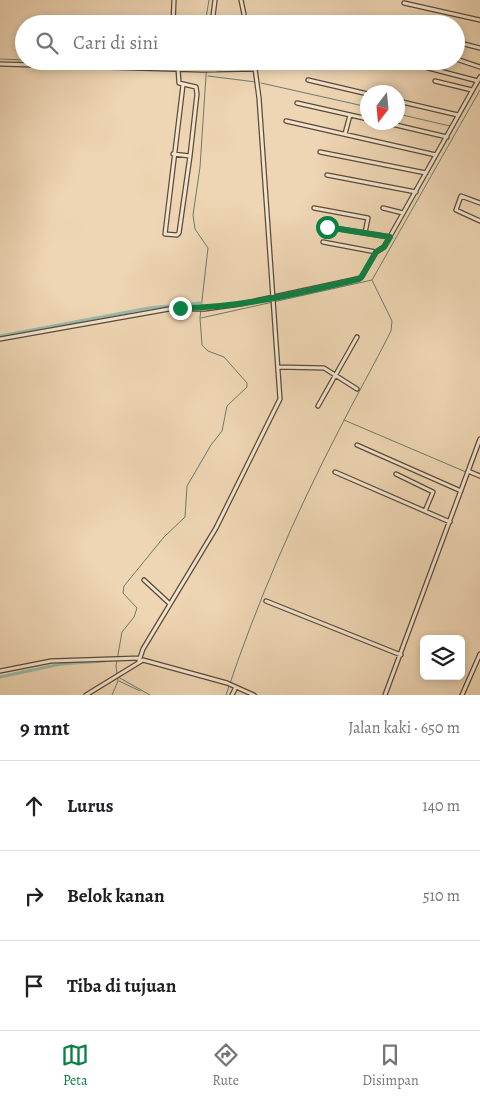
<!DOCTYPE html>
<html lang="id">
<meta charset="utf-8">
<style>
body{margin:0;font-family:Alegreya,serif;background:#f6f6f6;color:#202124}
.controls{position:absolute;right:15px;bottom:15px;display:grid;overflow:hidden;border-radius:8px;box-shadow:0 2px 8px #0003}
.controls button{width:45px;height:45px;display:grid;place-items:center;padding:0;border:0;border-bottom:1px solid #e0e0e0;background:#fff;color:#202124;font:25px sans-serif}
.compass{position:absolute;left:360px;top:85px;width:45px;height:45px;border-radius:50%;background:#fff;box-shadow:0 2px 8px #0003;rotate:196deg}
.stop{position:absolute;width:15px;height:15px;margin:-11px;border:4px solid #0b8043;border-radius:50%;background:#fff}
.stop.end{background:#0b8043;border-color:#fff;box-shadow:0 1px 5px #0008}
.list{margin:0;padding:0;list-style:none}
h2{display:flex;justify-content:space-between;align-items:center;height:65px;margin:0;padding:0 20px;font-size:21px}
h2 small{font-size:16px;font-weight:400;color:#757577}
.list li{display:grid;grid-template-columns:32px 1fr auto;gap:15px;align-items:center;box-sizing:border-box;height:90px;padding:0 20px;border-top:1px solid #e0e0e0}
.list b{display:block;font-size:19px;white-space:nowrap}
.list em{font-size:16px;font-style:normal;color:#757577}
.icon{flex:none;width:28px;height:28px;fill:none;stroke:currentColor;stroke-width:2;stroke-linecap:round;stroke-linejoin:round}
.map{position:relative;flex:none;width:480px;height:695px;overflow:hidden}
.search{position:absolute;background:#fff;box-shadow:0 2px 8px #0003;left:15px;right:15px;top:15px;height:55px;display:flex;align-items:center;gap:12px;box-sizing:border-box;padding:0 18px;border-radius:28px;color:#757577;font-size:19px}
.sheet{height:335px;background:#fff}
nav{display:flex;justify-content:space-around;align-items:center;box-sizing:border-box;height:70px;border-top:1px solid #e0e0e0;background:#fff;font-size:14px;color:#757577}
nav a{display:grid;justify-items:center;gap:2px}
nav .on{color:#0b8043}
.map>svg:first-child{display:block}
</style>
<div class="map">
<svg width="480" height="695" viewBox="0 0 480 695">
<rect width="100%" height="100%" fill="#eed5b3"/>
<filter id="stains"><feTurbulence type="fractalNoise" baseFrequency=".004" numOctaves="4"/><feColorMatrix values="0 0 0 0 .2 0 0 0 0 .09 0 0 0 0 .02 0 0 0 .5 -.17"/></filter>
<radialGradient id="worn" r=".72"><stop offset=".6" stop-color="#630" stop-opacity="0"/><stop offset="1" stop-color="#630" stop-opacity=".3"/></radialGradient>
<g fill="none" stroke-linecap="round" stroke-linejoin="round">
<!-- stream -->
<path stroke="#6b7b6e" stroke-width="1" d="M205 24 209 0
M0 59 24 60
M46 61 168 64
M173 64H207
M208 76 256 82
M261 83 368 107
M398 114 450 126
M201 318 372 280 480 90
M344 420 480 478
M118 677 150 695
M119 681 140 691
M112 695 118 681 116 666 122 632 134 617 137 608 123 593 124 586 164 537 185 517 187 486 211 445 222 431 227 406 247 387V383L224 357 208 351 202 345 200 318 208 248 195 229 193 215 200 167 207 61
M226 695C256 605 294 517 338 432 355 398 374 365 391 331L392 321 372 280"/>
<!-- canal -->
<path stroke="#99b9ab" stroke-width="3" d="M0 336 149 308 201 303
M0 677 61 664 105 661"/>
<!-- minor casing -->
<g stroke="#594b3a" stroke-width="5.5">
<path id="minor" d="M241 0 246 24
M404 3 480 20
M378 23 381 24
M173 24 174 0
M212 24 215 0
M456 42 480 48
M456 59 480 67
M214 61 216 70
M409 63 478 81
M0 64 202 70 255 69
M170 68 171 61
M308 80 368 94
M435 81 472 90
M183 85 165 234 177 235 179 233 190 156
M398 101 458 115
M297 103 368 119
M286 121 436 155
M383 122 447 137
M345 134 350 115
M320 152 426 173
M173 154 190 156 197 94 196 87 179 83 178 68
M327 175 416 192
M480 203 461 196 456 210 480 221
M314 208 368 218 365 233
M383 208 403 213
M327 227 390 237
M323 242 376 252
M0 339 169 309H205L241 304 361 278 376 252 384 247 480 77
M279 367 324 368 357 389
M318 406 357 337
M357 445 461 491
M468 471 480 476
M335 472 450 522
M396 474 433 492 425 511
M144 580 170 604
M266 601 401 655
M139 661 143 649 216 528 280 399 259 98 254 61
M0 671 51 661 140 658
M86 695 143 660 227 683 254 695
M232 695 236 687
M385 695 480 439
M462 695 480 654"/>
</g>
<!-- minor -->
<use href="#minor" stroke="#f4e4ce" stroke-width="3"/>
</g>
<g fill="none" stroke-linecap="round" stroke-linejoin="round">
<!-- route -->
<path stroke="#0b8043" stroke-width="6" d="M180 308C240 308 300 293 359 279L362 276 376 252 384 247 390 237 327 227"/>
</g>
<rect width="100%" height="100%" filter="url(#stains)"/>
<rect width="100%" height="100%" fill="url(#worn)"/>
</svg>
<div class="controls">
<button><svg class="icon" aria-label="layers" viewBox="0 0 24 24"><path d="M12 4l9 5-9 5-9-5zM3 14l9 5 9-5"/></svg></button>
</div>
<svg class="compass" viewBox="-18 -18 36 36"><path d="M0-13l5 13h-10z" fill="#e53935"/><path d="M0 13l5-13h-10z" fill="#757577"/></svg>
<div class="stop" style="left:327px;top:227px"></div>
<div class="stop end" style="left:180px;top:308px"></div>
<div class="search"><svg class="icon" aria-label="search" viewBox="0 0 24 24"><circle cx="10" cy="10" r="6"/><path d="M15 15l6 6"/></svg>Cari di sini</div>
</div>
<section class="sheet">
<h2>9 mnt<small>Jalan kaki · 650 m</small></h2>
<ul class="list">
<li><svg class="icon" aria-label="ahead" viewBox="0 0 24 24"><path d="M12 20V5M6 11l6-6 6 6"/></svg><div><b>Lurus</b></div><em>140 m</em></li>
<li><svg class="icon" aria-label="right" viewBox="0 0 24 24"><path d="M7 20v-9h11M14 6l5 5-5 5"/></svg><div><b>Belok kanan</b></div><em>510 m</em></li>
<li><svg class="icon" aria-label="arrive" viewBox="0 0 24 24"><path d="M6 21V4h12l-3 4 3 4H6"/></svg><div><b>Tiba di tujuan</b></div></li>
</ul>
</section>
<nav>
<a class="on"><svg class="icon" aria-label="map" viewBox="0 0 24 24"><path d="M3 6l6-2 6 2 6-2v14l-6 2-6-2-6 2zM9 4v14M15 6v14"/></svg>Peta</a>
<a><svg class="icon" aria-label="directions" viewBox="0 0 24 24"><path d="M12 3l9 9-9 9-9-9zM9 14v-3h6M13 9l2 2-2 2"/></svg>Rute</a>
<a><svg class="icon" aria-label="saved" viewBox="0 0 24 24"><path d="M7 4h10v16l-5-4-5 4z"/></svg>Disimpan</a>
</nav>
